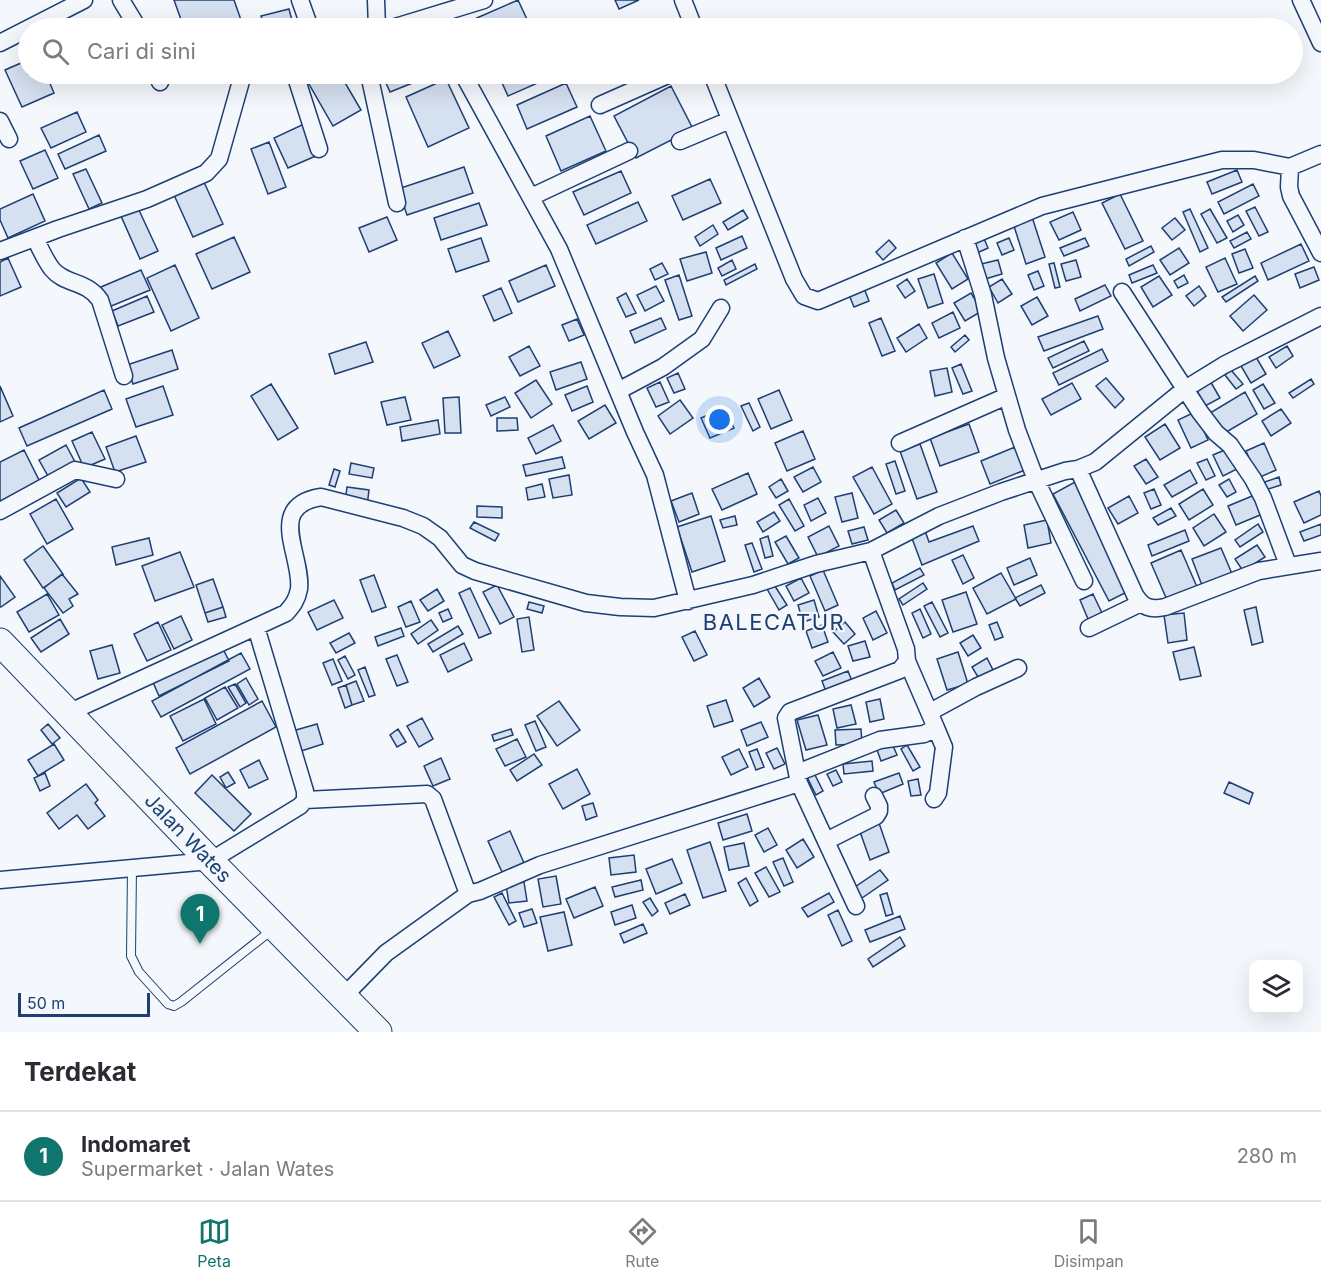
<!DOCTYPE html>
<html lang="id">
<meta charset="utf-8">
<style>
body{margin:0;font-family:Inter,sans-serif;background:#f2f2f3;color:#2b2b33}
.controls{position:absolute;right:18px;bottom:18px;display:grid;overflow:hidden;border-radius:12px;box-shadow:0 6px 24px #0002}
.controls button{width:54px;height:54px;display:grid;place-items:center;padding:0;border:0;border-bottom:2px solid #e1e1e2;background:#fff;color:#2b2b33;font:30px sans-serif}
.scale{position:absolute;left:18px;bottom:15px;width:132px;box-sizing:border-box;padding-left:6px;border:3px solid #1d3f73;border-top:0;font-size:16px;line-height:21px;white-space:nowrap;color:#1d3f73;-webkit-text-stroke:4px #f4f7fb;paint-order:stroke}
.you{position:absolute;left:720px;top:420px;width:21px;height:21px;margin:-15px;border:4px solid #fff;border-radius:50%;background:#1a73e8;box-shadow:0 0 0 9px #1a73e833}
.badge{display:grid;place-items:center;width:39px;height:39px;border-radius:50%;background:#0f766e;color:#fff;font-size:20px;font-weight:700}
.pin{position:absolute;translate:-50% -50px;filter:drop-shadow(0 2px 3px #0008)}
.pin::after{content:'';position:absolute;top:32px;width:21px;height:18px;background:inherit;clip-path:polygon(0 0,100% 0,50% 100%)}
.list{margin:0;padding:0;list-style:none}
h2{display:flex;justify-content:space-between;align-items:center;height:78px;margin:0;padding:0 24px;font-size:26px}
h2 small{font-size:20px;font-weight:400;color:#7c7c81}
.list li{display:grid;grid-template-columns:39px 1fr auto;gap:18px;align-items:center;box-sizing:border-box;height:90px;padding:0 24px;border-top:2px solid #e1e1e2}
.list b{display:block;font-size:22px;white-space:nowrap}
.list p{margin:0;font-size:20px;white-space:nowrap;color:#7c7c81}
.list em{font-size:20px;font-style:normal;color:#7c7c81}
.icon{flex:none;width:33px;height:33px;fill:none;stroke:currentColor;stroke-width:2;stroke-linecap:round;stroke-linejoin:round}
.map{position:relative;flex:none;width:1321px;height:1032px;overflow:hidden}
.search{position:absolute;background:#fff;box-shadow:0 6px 24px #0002;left:18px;right:18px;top:18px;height:66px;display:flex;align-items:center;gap:15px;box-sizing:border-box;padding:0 21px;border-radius:33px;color:#7c7c81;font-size:22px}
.sheet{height:168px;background:#fff}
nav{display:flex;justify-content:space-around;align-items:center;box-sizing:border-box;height:84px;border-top:2px solid #e1e1e2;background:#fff;font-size:16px;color:#7c7c81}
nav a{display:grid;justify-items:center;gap:3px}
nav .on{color:#0f766e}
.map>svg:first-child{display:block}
</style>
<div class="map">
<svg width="1321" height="1032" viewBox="0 0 1321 1032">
<rect width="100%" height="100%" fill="#f4f7fb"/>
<!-- building -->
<path fill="#d5e0f0" stroke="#1d3f73" stroke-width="1.5" d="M174 0H234L241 20 216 28H184Z
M518 0 531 28H473L470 21Z
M615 0H639L619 9Z
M289 9 294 28H265L261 16Z
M28 60V74H46L54 93 22 107 5 70Z
M312 74H340L361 110 333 126 305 77Z
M382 74H411L415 82 390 92Z
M498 74H558L508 96Z
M446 79 469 128 428 147 406 97Z
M566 83 577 107 527 129 517 105Z
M671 86 693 129 636 158 614 116Z
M77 112 86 132 51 148 41 128Z
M590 116 606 151 561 171 546 136Z
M304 124 318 155 288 168 274 138Z
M99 135 106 151 65 169 58 154Z
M269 142 286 187 268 194 251 149Z
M45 150 58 178 33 189 20 161Z
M464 167 473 193 407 215 398 189Z
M86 169 102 203 89 209 73 174Z
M1237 170 1242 182 1212 194 1207 182Z
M621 171 631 193 584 215 573 192Z
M710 179 721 203 683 220 672 196Z
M204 182 223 224 193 237 174 195Z
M1253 184 1259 196 1224 214 1218 202Z
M33 194 45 221 8 238 0 220V209Z
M1120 194 1143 241 1125 249 1102 203Z
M638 202 647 221 596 244 587 225Z
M479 203 487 225 441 240 434 218Z
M1255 207 1268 232 1259 236 1246 211Z
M138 208 158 251 140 259 121 216Z
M1190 209 1208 248 1200 252 1183 212Z
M1210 209 1227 238 1217 243 1201 214Z
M743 210 748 218 728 230 723 222Z
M1073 212 1081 230 1059 240 1050 222Z
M1238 215 1244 225 1233 232 1227 221Z
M387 217 397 240 369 252 359 228Z
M1032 217 1045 257 1026 264 1013 223Z
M1175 218 1185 230 1172 240 1162 228Z
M713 225 718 234 700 246 695 237Z
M1247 232 1251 239 1234 248 1230 241Z
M742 236 747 248 721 260 716 248Z
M983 236 988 248 977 253 972 241Z
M234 237 250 272 212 289 196 254Z
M481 238 489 261 456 272 448 249Z
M1009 238 1014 250 1002 255 997 243Z
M1085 238 1089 246 1064 256 1060 248Z
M889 240 896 248 883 260 876 252Z
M1301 244 1309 261 1268 280 1261 263Z
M1151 246 1154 252 1129 266 1126 259Z
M1179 248 1189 263 1170 275 1160 260Z
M1245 249 1253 268 1239 273 1232 254Z
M706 252 712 273 687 281 680 259Z
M952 253 968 279 952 289 936 263Z
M8 258 21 287 0 296V262Z
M1225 258 1237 284 1218 292 1206 267Z
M732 260 736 269 722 276 718 268Z
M998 260 1002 274 985 279 981 264Z
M1076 260 1081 277 1066 281 1061 264Z
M662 263 668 274 655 280 650 269Z
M1054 263 1060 287 1055 288 1049 264Z
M755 264 757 269 726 285 724 280Z
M175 265 199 318 171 331 147 278Z
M546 265 555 286 518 302 509 281Z
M1153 265 1157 273 1132 283 1129 275Z
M1314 267 1319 280 1300 288 1295 274Z
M141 270 150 290 109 307 101 287Z
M1038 271 1044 286 1034 290 1028 275Z
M934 274 943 303 928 308 918 279Z
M679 275 692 316 679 320 665 280Z
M1184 275 1188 283 1178 288 1174 281Z
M1159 276 1172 295 1153 307 1141 287Z
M1255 276 1258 281 1226 302 1222 297Z
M907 279 915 291 905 298 897 286Z
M1002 279 1012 294 998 303 989 287Z
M1105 285 1111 296 1080 311 1075 299Z
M656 286 664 301 645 311 637 295Z
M1199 286 1206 296 1194 306 1186 296Z
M501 288 512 313 494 321 483 296Z
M864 288 869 301 854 307 849 295Z
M626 293 636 313 626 317 617 298Z
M971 293 982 311 965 321 954 303Z
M1254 295 1267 310 1243 331 1230 316Z
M147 296 154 312 118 326 112 311Z
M1037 297 1048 316 1032 325 1021 306Z
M953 312 960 328 939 338 932 323Z
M1098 316 1103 329 1044 351 1038 337Z
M661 318 666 329 635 343 630 331Z
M881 318 895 351 882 356 869 323Z
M577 319 584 335 569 341 562 325Z
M919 324 927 338 906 352 897 338Z
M448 331 460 356 434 368 422 343Z
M965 335 969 340 955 352 951 347Z
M1084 341 1089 351 1053 368 1048 358Z
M366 342 373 362 335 374 329 354Z
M529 346 540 366 520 376 509 357Z
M1287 346 1293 356 1276 368 1269 357Z
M1102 349 1108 361 1059 385 1053 373Z
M172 350 178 369 133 384 127 365Z
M1256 357 1266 374 1251 383 1241 366Z
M581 362 587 379 556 390 550 372Z
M961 364 972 391 963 394 952 368Z
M947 368 952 392 935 396 930 371Z
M1231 370 1243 384 1236 389 1225 375Z
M678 373 685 389 674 393 667 378Z
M1106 378 1124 399 1115 408 1096 386Z
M1209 379 1220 398 1205 406 1195 387Z
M1311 379 1314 384 1293 398 1289 393Z
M536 380 552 404 531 418 515 393Z
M660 382 669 402 656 407 647 388Z
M1072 383 1081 399 1051 415 1042 399Z
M271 384 298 428 278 440 251 396Z
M1263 384 1275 403 1264 409 1253 390Z
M0 386 13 416 0 422Z
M163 386 173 415 136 427 126 399Z
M587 386 593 402 572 411 565 395Z
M104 390 112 409 27 446 19 428Z
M779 390 792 420 771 429 758 399Z
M1245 392 1257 414 1223 434 1210 413Z
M405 397 411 420 387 425 381 402Z
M459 397 461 433H445L443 398Z
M505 397 510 407 491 416 486 405Z
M680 400 693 418 670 434 658 416Z
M749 403 760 427 753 431 741 406Z
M605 405 616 423 589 439 578 421Z
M725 408 734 428 710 438 701 418Z
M1281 409 1291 423 1271 436 1262 421Z
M1195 412 1208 440 1191 448 1178 420Z
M497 418H517L518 430 497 431Z
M438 420 440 434 402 441 400 427Z
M969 424 979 452 940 466 930 438Z
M1165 424 1180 448 1160 460 1145 437Z
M553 425 561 441 536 454 528 438Z
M803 431 815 459 787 471 775 443Z
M92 432 105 459 84 468 72 441Z
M136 436 146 462 115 472 106 447Z
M1264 443 1276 470 1258 478 1246 451Z
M920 444 937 492 917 499 900 451Z
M66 445 75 462 48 476 39 460Z
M1015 447 1025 470 990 484 981 461Z
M1227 449 1237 469 1223 476 1213 455Z
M24 450 41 484 0 504V462Z
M562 457 565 468 526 476 523 465Z
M1146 459 1158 477 1146 484 1134 466Z
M1207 459 1215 476 1206 480 1197 463Z
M895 461 905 491 896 494 886 464Z
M351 463 374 468 372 478 349 474Z
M813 467 821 482 803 492 794 477Z
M872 467 892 504 874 514 853 477Z
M334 469 340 471 335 487 329 485Z
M1190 470 1197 483 1172 497 1164 485Z
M748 473 757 494 722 510 712 489Z
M569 475 572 495 553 498 549 479Z
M1279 477 1281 485 1265 490 1262 483Z
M81 478 90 492 66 507 57 493Z
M781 479 788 491 776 498 769 487Z
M1229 479 1236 492 1227 497 1219 485Z
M1075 482 1131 590 1109 601 1053 494Z
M542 484 545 497 528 500 526 488Z
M347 487 369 490 367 506 345 503Z
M1154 489 1161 505 1151 509 1144 493Z
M1203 489 1213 505 1189 520 1179 504Z
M1319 491 1321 496V515L1304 523 1294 502Z
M692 493 699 514 679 522 671 501Z
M852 493 858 518 842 522 835 497Z
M1257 494 1265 513 1236 525 1228 506Z
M1129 496 1138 513 1118 524 1108 508Z
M818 498 826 513 811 521 804 505Z
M56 499 73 529 47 544 30 514Z
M789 499 804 526 795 531 779 505Z
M477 506 502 507V518L477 517Z
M1171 508 1176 516 1158 525 1153 518Z
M896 510 904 523 887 533 879 520Z
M774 512 780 521 763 532 757 522Z
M1214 514 1226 532 1204 546 1193 528Z
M711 516 725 561 692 572 677 527Z
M735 516 737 525 723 528 720 520Z
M1047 520 1051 543 1028 548 1024 525Z
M474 522 499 534 495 541 470 528Z
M1258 524 1263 532 1240 547 1235 540Z
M1321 524V535L1304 541 1300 532Z
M829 526 839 546 818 557 808 537Z
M973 526 979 541 922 565 910 533 924 528 929 542Z
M864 527 868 540 852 544 848 531Z
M1185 530 1189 541 1152 556 1148 545Z
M768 536 773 556 765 558 760 539Z
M786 536 799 558 788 564 775 542Z
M149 538 153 555 116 565 112 547Z
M752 543 762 569 754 572 745 545Z
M1257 545 1265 557 1243 571 1235 559Z
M43 546 63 574 43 588 24 560Z
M1221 548 1233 576 1203 588 1192 559Z
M1181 550 1197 587 1167 600 1151 563Z
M180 552 194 587 155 601 142 566Z
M963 555 974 578 963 584 952 560Z
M1030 558 1037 575 1014 585 1007 568Z
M920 568 924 575 895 590 892 583Z
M823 570 838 605 825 611 810 576Z
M1001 573 1016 599 987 614 973 588Z
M62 574 78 594 69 599 73 606 63 613 44 588Z
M374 575 386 607 372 612 360 580Z
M0 576 15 597 1 607H0Z
M801 578 809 593 794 601 786 586Z
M213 579 223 607 205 613 196 585Z
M773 583 787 605 779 610 766 587Z
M923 583 927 589 903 605 899 599Z
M497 585 514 617 500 624 483 592Z
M1041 585 1045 593 1020 606 1015 598Z
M470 588 491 633 479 638 459 593Z
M437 589 444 601 428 611 420 600Z
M966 592 977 624 953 632 942 600Z
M47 594 59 615 29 632 17 612Z
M1093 594 1102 613 1088 619 1080 600Z
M334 600 343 618 317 630 308 612Z
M814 600 819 617 803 622 798 605Z
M411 601 420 622 406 627 398 607Z
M529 602 544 606 542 613 527 609Z
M932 602 948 633 940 637 924 606Z
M223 607 226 617 208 622 205 613Z
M1256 607 1263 642 1252 645 1244 610Z
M448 609 452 618 443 622 439 613Z
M920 609 931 634 923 638 912 613Z
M876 611 887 633 873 640 863 618Z
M1184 613 1187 640 1168 643 1164 615Z
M181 616 192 640 174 649 162 625Z
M529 617 534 650 522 652 517 619Z
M60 619 69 634 41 652 31 638Z
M431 620 438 630 418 644 411 634Z
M158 622 171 650 147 661 134 634Z
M845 622 855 634 844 644 833 632Z
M997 622 1003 637 995 640 989 625Z
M822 625 828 642 812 648 806 631Z
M458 626 463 634 433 652 428 644Z
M401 628 404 636 378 646 375 637Z
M695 631 707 655 694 661 682 637Z
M349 633 355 643 336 653 330 643Z
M973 635 981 648 968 656 960 643Z
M865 641 870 657 853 661 848 646Z
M464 643 472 660 448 672 440 655Z
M112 645 120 673 98 679 90 651Z
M221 645 229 661 159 696 152 680Z
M1194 647 1201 676 1180 680 1173 652Z
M833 652 841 668 823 676 815 661Z
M958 652 968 684 947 690 937 659Z
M241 653 250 669 161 717 152 701Z
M397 655 408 682 397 686 386 659Z
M345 656 355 675 348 679 338 660Z
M987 658 995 674 981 682 972 667Z
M333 659 342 681 332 685 323 663Z
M365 667 375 695 369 697 358 670Z
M848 671 854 686 828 697 822 681Z
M246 678 258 699 249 705 237 684Z
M759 678 770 697 754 707 743 688Z
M356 681 364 701 352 705 346 685Z
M235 684 246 703 240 707 228 687Z
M346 685 352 705 345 708 338 688Z
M225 687 238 708 217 720 205 698Z
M204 699 216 724 183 741 170 716Z
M880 699 884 719 870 722 866 702Z
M726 700 733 721 714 727 707 706Z
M262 701 276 727 190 774 176 748Z
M559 701 580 730 557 746 537 716Z
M851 705 856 724 837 728 833 709Z
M818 715 827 745 806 750 797 720Z
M422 718 433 739 419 747 407 726Z
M535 721 546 747 536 751 525 725Z
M761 722 768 737 747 746 741 730Z
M48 724 60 738 52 744 41 730Z
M317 724 323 744 295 753 289 732Z
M398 729 406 742 397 747 390 735Z
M511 729 513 735 494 741 492 735Z
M861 729 862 744 836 745 835 730Z
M517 739 526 757 505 766 496 749Z
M891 741 897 755 881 761 876 747Z
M54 744 64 760 38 776 28 760Z
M907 745 920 767 913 771 901 749Z
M777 748 785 764 774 769 766 753Z
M739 749 748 767 731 775 722 757Z
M757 749 764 767 756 770 749 752Z
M534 754 542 765 517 781 510 770Z
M441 758 450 779 433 786 424 766Z
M259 760 268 779 249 788 240 770Z
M872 761 873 771 844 774 843 764Z
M577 769 590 794 563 809 549 784Z
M836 770 842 782 833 786 827 774Z
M228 772 235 783 226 788 220 777Z
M45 773 50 786 40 791 34 778Z
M814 773 823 791 816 795 807 777Z
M899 773 903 784 879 794 874 782Z
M212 775 251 814 234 831 195 793Z
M918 779 921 795 911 796 908 781Z
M1229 782 1253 793 1249 804 1224 793Z
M86 784 98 800 95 803 105 816 88 829 77 815 59 829 47 813Z
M593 803 597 816 586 820 582 806Z
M747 814 752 831 723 840 718 823Z
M879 823 889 852 870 860 859 829Z
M768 828 777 845 764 852 755 835Z
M510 831 524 863 502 872 488 841Z
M803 839 814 857 797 868 786 850Z
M710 842 726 891 703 898 687 850Z
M744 843 749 866 729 870 724 847Z
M634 855 636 872 611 875 609 858Z
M783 858 793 882 784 886 773 862Z
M672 859 682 883 656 894 646 869Z
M766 867 780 892 769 897 755 873Z
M880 870 888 880 862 898 855 887Z
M556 876 561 904 543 907 538 879Z
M746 878 758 901 750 906 738 883Z
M641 880 643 890 615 897 612 887Z
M524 882 527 901 509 903 506 885Z
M595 887 603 906 574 918 566 899Z
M502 893 516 921 509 925 494 897Z
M829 893 834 902 808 917 802 908Z
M887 893 893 914 886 916 880 895Z
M685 894 690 905 670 914 665 903Z
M650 898 658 911 652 916 643 902Z
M632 905 636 918 615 925 611 912Z
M532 909 537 923 524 927 519 913Z
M838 910 852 941 842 946 828 915Z
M564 912 572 945 548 951 540 917Z
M900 916 905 929 870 942 865 930Z
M643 924 647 933 624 943 620 934Z
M900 937 905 946 873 967 868 959Z"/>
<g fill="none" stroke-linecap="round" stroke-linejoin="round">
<!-- service casing -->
<g stroke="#1d3f73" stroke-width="10">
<path id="service" d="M132 868 131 956 139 972 168 1004 174 1006 181 1002 273 929"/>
</g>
<!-- minor casing -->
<g stroke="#1d3f73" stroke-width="19">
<path id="minor" d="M121 0 138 28
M300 0 310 28
M376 0 377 28
M683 0 694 28
M1301 0 1321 43
M392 28 484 0
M0 43 84 0
M157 74 160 82
M295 74 319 149
M369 74 397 203
M463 74 559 249 635 432 655 475 688 601
M712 74 794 279 804 296 818 301 1042 206 1222 160H1254L1290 167 1321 154
M600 105 670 74
M0 121 9 139
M680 141 730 120
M1290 167 1289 187 1291 196 1321 253
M531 197 629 151
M35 238C40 248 45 260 52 269 65 285 86 280 100 300L124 376
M965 238 983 295 996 358 1017 430 1036 480 1084 581
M0 251 58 229 147 199 206 173 219 159 243 74
M1122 292 1200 412 1216 433 1230 445 1253 479 1263 498 1288 565
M618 391 663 367 702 339 721 308
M900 443 1007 396
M1078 469 1135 595C1143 608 1151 610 1165 607L1259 571 1321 561
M0 511 75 470 116 479
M1089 628 1141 603
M930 712 976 687 1018 668
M68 713 286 613C293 605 297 600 299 589 303 556 265 506 321 497L403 518 423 526 440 538 462 565 475 571 586 603 620 607 654 608 753 585 816 564 871 551 939 516 1001 492 1065 471 1078 469 1095 462 1185 389 1224 365 1321 316
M797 773 880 740 924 734 936 728 907 661
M934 799 938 793 944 747 936 728
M305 800 427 794 433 799 468 894
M826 841 876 816 879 811V806L874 796
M0 880 210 861 300 806 305 800V791L256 627
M856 906 799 783 786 718 790 712 900 670 907 661 906 649 871 551
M344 996 386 953 468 894 480 891 540 865 799 783"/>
</g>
<!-- trunk casing -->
<g stroke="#1d3f73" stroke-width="29">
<path id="trunk" d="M0 642 210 861 378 1032"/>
</g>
<!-- service -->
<use href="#service" stroke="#f4f7fb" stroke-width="8"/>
<!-- minor -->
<use href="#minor" stroke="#f4f7fb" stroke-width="16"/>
<!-- trunk -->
<use href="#trunk" stroke="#f4f7fb" stroke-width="27"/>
</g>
<g text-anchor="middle" stroke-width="4.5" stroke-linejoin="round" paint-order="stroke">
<!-- street labels -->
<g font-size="20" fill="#1d3f73" stroke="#f4f7fb">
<text transform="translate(188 838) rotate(46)" y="7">Jalan Wates</text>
</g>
<!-- quarter labels -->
<g font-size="22" letter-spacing="1.5" fill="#1d3f73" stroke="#f4f7fb">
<text x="774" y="630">BALECATUR</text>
</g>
</g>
</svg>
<div class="controls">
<button><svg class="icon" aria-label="layers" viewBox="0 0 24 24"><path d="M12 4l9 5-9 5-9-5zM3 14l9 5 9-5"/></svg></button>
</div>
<div class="scale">50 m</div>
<div class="you"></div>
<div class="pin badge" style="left:200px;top:944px">1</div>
<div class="search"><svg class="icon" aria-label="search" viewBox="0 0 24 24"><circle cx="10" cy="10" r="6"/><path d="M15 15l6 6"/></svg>Cari di sini</div>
</div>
<section class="sheet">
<h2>Terdekat<small></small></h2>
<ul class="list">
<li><span class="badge">1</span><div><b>Indomaret</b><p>Supermarket · Jalan Wates</p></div><em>280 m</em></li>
</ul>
</section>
<nav>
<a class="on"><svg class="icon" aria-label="map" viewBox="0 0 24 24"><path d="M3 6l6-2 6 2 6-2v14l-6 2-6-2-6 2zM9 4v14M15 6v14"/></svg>Peta</a>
<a><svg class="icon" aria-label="directions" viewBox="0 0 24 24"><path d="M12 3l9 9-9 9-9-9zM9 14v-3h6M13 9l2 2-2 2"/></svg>Rute</a>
<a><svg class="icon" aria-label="saved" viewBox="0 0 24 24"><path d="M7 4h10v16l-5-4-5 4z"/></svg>Disimpan</a>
</nav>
